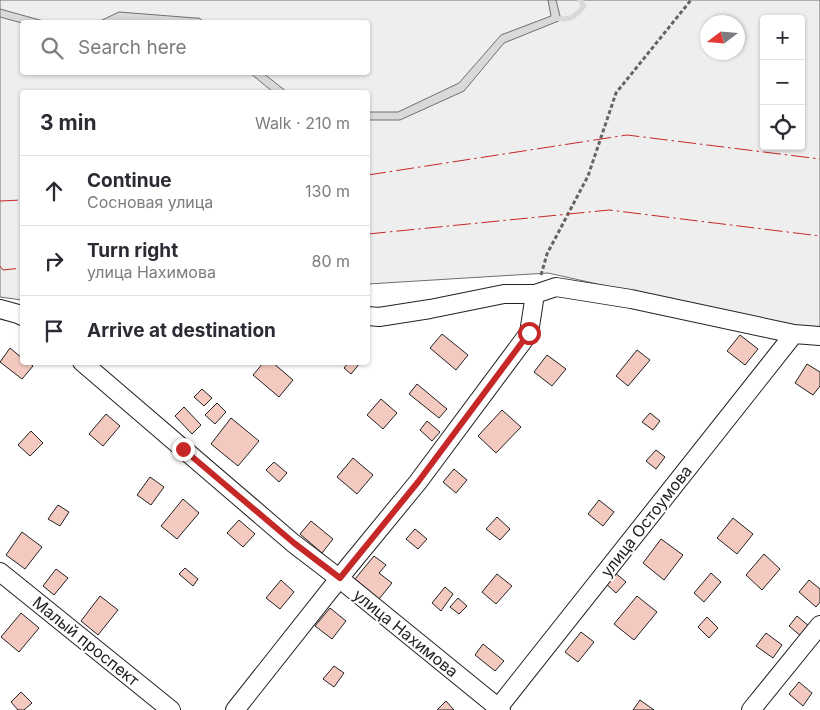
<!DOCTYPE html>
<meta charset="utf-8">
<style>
body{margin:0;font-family:Inter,sans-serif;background:#f2f2f3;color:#2b2b33}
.controls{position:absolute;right:15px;top:15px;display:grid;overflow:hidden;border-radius:5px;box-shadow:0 1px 4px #0004}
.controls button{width:45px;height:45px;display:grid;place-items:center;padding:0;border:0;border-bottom:1px solid #e1e1e2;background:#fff;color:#2b2b33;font:25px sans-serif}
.compass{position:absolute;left:700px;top:15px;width:45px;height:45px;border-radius:50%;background:#fff;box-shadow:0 1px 4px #0004;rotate:254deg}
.stop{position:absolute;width:15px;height:15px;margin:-11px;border:4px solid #c62828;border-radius:50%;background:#fff}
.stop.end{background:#c62828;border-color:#fff;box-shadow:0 1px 5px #0008}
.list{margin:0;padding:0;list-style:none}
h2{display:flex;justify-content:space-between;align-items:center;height:65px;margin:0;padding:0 20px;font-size:21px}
h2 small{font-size:16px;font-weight:400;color:#7c7c81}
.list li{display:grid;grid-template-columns:32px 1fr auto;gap:15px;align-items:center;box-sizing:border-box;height:70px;padding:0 20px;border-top:1px solid #e1e1e2}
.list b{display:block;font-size:19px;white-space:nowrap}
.list p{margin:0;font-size:16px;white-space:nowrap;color:#7c7c81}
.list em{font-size:16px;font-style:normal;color:#7c7c81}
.icon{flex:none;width:28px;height:28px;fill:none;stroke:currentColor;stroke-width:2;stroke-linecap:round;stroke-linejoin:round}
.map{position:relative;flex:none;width:820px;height:710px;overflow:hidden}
.search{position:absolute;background:#fff;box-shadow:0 1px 4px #0004;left:20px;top:20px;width:350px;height:55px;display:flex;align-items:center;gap:12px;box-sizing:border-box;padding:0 18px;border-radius:5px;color:#7c7c81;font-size:19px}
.panel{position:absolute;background:#fff;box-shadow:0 1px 4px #0004;left:20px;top:90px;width:350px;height:275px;border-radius:5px}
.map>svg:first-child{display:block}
</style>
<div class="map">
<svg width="820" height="710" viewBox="0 0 820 710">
<rect width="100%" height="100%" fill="#fff"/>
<!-- green -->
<path fill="#eee" stroke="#6f6f6f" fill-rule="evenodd" d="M0 0H820V331L795 328 548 273 368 284V92H22V300L0 297ZM764 19H801V146H764ZM22 22H368V72H22ZM708 22H738V52H708Z"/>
<!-- water -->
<path fill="#d9d9d9" stroke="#6f6f6f" d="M548 0H556L561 20 504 43 464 91 400 120H368V112H398L459 83 501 35 551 16Z
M0 9 47 22H54L22 23 0 17Z
M119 12 195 18H199L204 22H145L122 21 119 22H98Z
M250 73H263L287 92H273Z"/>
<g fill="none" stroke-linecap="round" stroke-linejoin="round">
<!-- stream -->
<path stroke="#d9d9d9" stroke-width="5" d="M555 18C570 21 575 17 584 6L580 0"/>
</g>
<!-- building -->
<path fill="#f3c9c0" stroke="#222" d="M442 334 468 355 456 370 430 348Z
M740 335 758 349 745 365 727 351Z
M10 348 22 358V362H28L33 366 22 379 0 362Z
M637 350 650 360 628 386 616 376Z
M547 355 566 369 552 386 534 372Z
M264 362H272L293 380 279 397 253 375Z
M349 362H361L351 374 344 368Z
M807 364 820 372V386L813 395 795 383Z
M417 384 447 409 439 418 409 394Z
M202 389 212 398 204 406 194 397Z
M381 399 397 413 383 429 367 415Z
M217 403 226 412 215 424 205 415Z
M184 407 201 425 192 434 175 416Z
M502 410 521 427 496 453 478 436Z
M650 413 660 421 653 430 642 422Z
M106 414 120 426 103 446 89 434Z
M231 418 259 441 238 466 211 444Z
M427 421 440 432 432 441 420 430Z
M31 431 43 443 30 456 18 445Z
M656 450 665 457 656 469 646 461Z
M353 458 373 475 357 494 337 477Z
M274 462 287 473 279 482 266 470Z
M454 469 467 480 456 493 443 482Z
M150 477 164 487 151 505 137 495Z
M183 499 199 513 177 539 161 526Z
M599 500 614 512 603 526 588 514Z
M58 505 69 512 60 526 48 519Z
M497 517 510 529 500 540 486 529Z
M733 518 753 534 737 554 717 538Z
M239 520 255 534 243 547 227 533Z
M311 521 333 539 322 553 300 534Z
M415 529 427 539 418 549 406 539Z
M22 532 42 547 25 569 6 555Z
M661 539 683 555 664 580 643 563Z
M764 554 780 569 762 590 746 575Z
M374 556 386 565 379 573 392 583 379 599 355 579Z
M185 568 198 579 193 586 179 574Z
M56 569 68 578 54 595 43 586Z
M613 571 626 582 616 593 604 582Z
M711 573 721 582 704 602 694 593Z
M497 574 512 586 496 604 482 592Z
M281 580 294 592 280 609 266 598Z
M809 580 820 589V602L816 607 799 592Z
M445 587 453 594 441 611 432 603Z
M100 596 118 610 98 635 81 621Z
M637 596 657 612 634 640 614 624Z
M458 598 467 606 459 614 450 607Z
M330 608 346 621 332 639 315 626Z
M21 613 39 628 19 652 1 637Z
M797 616 810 627 802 637 789 626Z
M707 617 718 628 709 638 698 627Z
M581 632 594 642 578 662 565 652Z
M766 633 782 645 773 658 756 646Z
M483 644 504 661 495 671 475 655Z
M334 666 344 673 334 687 323 679Z
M799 682 812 693 803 706 789 694Z
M21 692 32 703 24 710H18L11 702Z
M640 700 654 710H633Z
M446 701 454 710H437Z"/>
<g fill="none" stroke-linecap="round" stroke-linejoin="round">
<!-- minor casing -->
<g stroke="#222" stroke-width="20">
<path id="minor" d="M0 309 18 314 22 316
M368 316 379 317 430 309 504 294H535L556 287 631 299 794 334 820 336
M82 362 293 543 340 579 501 710
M0 572 171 710
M498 708 794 334
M235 710 349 566 418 482 529 333 535 294
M751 710 820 625"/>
</g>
<!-- path -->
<path stroke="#646464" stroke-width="3" stroke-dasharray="4 2.5" stroke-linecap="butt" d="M541 275 547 254 588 176 616 93 691 0"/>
<!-- minor -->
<use href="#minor" stroke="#fff" stroke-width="18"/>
<!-- power -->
<path stroke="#c62828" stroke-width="1" stroke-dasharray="18 4 2.5 4" stroke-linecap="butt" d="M368 175 627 135 820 159
M0 201 22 200
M368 234 609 210 820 236
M0 266 3 270 22 268"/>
</g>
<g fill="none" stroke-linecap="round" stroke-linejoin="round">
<!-- route -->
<path stroke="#c62828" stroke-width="6" d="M183 449 294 543 340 578 418 482 529 333"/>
</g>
<g text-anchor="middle" stroke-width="4" stroke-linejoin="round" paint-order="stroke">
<!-- street labels -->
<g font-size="16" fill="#222" stroke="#fff">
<text transform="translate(646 521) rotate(-52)" y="6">улица Остоумова</text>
<text transform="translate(406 633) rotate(39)" y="6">улица Нахимова</text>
<text transform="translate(86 641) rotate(39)" y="6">Малый проспект</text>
</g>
</g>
</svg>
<div class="controls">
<button>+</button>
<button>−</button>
<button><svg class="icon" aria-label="locate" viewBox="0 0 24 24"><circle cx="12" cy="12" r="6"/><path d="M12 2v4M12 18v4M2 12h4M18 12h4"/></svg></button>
</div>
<svg class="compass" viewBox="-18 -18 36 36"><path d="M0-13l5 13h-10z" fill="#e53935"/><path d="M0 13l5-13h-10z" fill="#7c7c81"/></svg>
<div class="stop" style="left:529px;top:333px"></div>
<div class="stop end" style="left:183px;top:449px"></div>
<div class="search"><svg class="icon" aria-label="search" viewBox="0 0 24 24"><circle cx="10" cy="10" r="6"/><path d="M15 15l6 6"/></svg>Search here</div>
<section class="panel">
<h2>3 min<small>Walk · 210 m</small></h2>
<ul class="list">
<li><svg class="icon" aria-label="ahead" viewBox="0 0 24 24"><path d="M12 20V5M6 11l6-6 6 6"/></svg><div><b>Continue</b><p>Сосновая улица</p></div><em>130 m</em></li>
<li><svg class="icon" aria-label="right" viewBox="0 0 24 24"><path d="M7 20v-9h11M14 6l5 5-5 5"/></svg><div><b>Turn right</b><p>улица Нахимова</p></div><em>80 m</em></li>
<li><svg class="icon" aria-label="arrive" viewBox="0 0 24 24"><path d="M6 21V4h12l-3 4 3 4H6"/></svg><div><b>Arrive at destination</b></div></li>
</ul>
</section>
</div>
